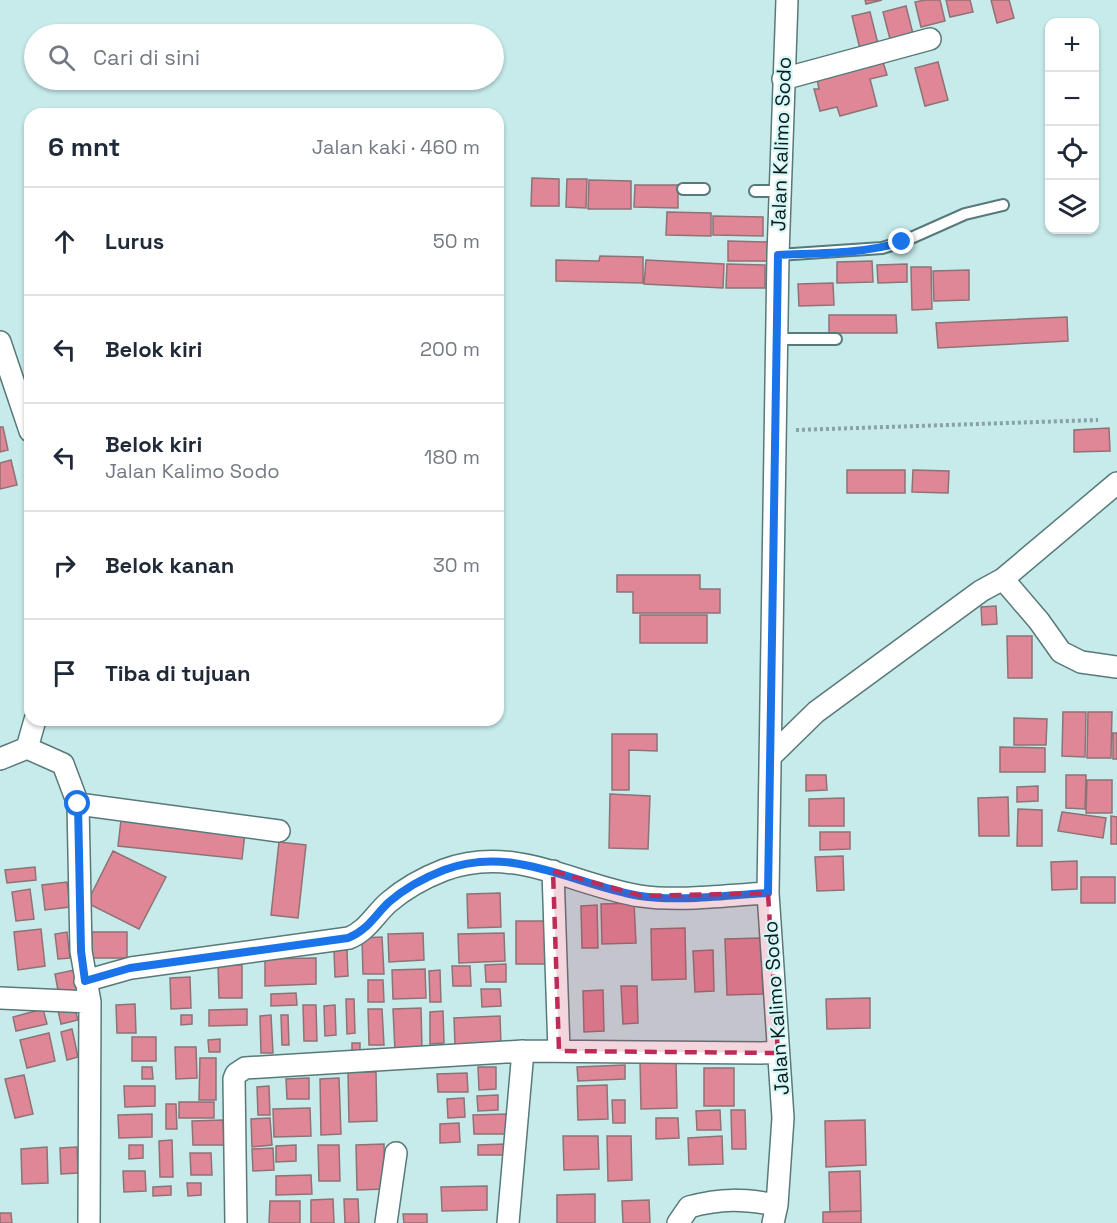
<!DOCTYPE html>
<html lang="id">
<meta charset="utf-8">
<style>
body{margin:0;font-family:"Space Grotesk",sans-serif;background:#f2f2f3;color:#1f2937}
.controls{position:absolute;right:18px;top:18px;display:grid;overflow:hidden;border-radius:12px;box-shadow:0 2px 4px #0004}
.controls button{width:54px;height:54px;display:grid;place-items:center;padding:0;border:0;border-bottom:2px solid #e0e1e3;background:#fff;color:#1f2937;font:30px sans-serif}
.stop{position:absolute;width:18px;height:18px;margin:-14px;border:4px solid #1a73e8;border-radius:50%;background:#fff}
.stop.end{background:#1a73e8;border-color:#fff;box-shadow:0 2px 6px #0008}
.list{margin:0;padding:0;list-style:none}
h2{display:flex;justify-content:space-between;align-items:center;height:78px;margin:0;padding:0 24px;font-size:26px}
h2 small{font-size:20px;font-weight:400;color:#747a83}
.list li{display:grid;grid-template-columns:39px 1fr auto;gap:18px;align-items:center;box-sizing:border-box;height:108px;padding:0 24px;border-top:2px solid #e0e1e3}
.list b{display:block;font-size:22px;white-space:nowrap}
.list p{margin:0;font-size:20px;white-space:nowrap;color:#747a83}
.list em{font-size:20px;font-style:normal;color:#747a83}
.icon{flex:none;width:33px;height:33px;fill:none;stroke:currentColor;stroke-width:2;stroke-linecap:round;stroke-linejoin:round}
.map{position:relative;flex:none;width:1117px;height:1223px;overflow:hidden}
.search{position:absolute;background:#fff;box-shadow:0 2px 4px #0004;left:24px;top:24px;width:480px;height:66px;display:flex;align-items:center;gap:15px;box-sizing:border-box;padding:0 21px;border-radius:33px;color:#747a83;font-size:22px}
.panel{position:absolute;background:#fff;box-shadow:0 2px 4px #0004;left:24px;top:108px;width:480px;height:618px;border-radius:18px}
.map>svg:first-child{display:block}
</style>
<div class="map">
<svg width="1117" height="1223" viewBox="0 0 1117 1223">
<rect width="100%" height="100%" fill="#c6ebea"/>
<!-- building -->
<path fill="#e08797" stroke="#8f7276" stroke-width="1.5" d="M865 0H882L866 4Z
M925 0H940L945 21 921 27 915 2Z
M946 0H970L973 12 950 17Z
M991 0H1009L1014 18 997 23Z
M906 6 913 34 890 39 883 12Z
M870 12 878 44 860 49 852 16Z
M883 62 887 75 870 79 877 106 840 116 837 107 820 111 814 89H819L817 79Z
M938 62 948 100 925 106 915 68Z
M532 178 559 179V206H531Z
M567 179H587L586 208 566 207Z
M589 180 631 181V209H588Z
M635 185H678V208L634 207Z
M667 212 711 213V236L666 235Z
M713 216 763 217V236L713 235Z
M728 241 768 242 767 261H728Z
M600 256 643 257V283L556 281V260L599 261Z
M646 260 724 264 723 288 644 284Z
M872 261 873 282 837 283V262Z
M727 264 765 265V288H726Z
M907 264V282L878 283 877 265Z
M911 267H931L932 309 912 310Z
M969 270V300L934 301 933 271Z
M833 283 834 305 799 306 798 284Z
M829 315H896L897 333H829Z
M1067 317 1068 341 938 348 936 323Z
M0 427H3L8 450 0 452Z
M1109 428 1110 451 1074 452V430Z
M11 460 17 485 0 489V463Z
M847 470H905V493H847Z
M913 470 949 471 948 493 912 492Z
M617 575H700V589H720V613H633V592H617Z
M996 606 997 624 982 625 981 607Z
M640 615H707V643H640Z
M1007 636H1032V678H1008Z
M1063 712H1086L1085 757 1062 756Z
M1088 712H1112L1111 758H1087Z
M1014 718 1047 719 1046 745H1014Z
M1113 733H1117V759H1113Z
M612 734H657V751L629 750V790H612Z
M1000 747 1045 748V772H1000Z
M806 775H826L827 790 806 791Z
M1066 775H1086L1085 809 1066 808Z
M1087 780H1112V813H1086Z
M1038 786V801L1017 802V787Z
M610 794 650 796 648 849 609 848Z
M1008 797 1009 836H979L978 798Z
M844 798V826H809V799Z
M1018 809 1042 810V846H1017Z
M1062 812 1106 818 1103 838 1058 831Z
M1111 816 1117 817V844H1111Z
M121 820 245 833 242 859 118 846Z
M820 832H850V849L820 850Z
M279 842 306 845 298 918 271 915Z
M113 851 166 877 139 929 87 903Z
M843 856 844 890 817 891 815 857Z
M1077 861V889L1052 890 1051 862Z
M35 867 36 880 7 883 5 870Z
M1081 877H1115V903H1081Z
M67 882 70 907 45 910 42 885Z
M30 889 34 919 16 921 12 892Z
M500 893 501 927 468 928 467 894Z
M634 903 636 943 602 944 601 904Z
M597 905 598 948H582L581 906Z
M516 921H551L550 964H516Z
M685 928 686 979 652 980 651 929Z
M41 929 45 966 18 970 14 932Z
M67 932 70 958 58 959 55 934Z
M92 932H127V958H92Z
M423 933 424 960 389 962 388 934Z
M504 933 505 961 459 963 458 934Z
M382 937 384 974H363L362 938Z
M761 938 763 994 727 995 725 939Z
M334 950H347L348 976 335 977Z
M713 950 714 991 695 992 693 951Z
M316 958V984L265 986V959Z
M506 964V982H486L485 965Z
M218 965H242V998H219Z
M452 966H470L471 986H453Z
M425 969 426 998 393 999 392 970Z
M75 970 79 993 59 996 55 974Z
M440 970 441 1002H430L429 971Z
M190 977 191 1008 171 1009 170 978Z
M368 980H383L384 1002H368Z
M621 986H637L638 1023 623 1024Z
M481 989H500L501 1006 482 1007Z
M603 990 604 1031 584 1032 583 991Z
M296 993 297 1005 271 1006V994Z
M870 998V1028L827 1029 826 999Z
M346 999H354L355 1033 347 1034Z
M135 1004 136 1033H117L116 1005Z
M303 1005H316L317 1041H304Z
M335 1005 336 1035 325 1036 324 1006Z
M74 1006 78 1020 61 1024 58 1010Z
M421 1008 422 1050 395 1051 393 1009Z
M43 1009 47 1024 16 1031 13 1017Z
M247 1009V1025L209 1026V1010Z
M368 1009H382L384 1045H369Z
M443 1011 444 1043 430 1044V1012Z
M181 1015H192V1024L181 1025Z
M271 1015 273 1053H261L260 1016Z
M281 1015H288L289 1045H282Z
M500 1016 501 1045 455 1046 454 1018Z
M72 1029 78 1057 67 1060 61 1032Z
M49 1033 55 1061 27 1068 20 1040Z
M132 1037H156V1061H132Z
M220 1039V1052H209L208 1040Z
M352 1043H360V1053H352Z
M175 1047H196L197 1078 176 1079Z
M200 1058H216V1100H199Z
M676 1061 677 1108 641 1109 640 1062Z
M625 1065V1079L578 1081 577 1067Z
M142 1067H152L153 1079H142Z
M478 1067H496V1089L479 1090Z
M704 1068H734V1106H704Z
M348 1072H376L377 1121 349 1122Z
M467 1073 468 1092H438L437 1074Z
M24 1075 33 1114 15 1118 5 1079Z
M309 1078V1099H287L286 1079Z
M339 1078 341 1134 321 1135 320 1079Z
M607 1085 608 1119 578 1120 577 1086Z
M124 1086H155V1106L125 1107Z
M269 1086 270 1115H258L257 1087Z
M498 1095V1110L478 1111 477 1096Z
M464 1098 465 1117 448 1118 447 1099Z
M612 1100H625V1123H613Z
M179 1102H214V1118H179Z
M166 1104H176L177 1129H166Z
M310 1108 311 1136 274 1137 273 1109Z
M720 1110 721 1130H697L696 1111Z
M731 1110H745L746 1149H732Z
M152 1114V1137L119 1138 118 1115Z
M508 1114 509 1134H474L473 1115Z
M270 1118 272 1145 252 1147 251 1119Z
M656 1118H678L679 1138 656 1139Z
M223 1120 224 1145H193L192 1121Z
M865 1120 866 1165 826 1167 825 1121Z
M459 1123 460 1142 440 1143V1124Z
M563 1136H598L599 1169 564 1170Z
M607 1136H631L632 1180 608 1181Z
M722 1136 723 1164 689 1165 688 1138Z
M172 1140 173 1177H160L159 1141Z
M384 1144 385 1189 357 1190 356 1145Z
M506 1144V1155H478V1145Z
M129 1145H143V1158L129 1159Z
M296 1145V1161L276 1162V1146Z
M318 1145H339L340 1181H319Z
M47 1147 48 1183 22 1184 21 1149Z
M77 1147 78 1173 61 1174 60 1148Z
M273 1148 274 1170 253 1171 252 1149Z
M190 1153H211L212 1175H191Z
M123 1171H145L146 1191 124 1192Z
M860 1171 861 1211 830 1212 829 1172Z
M311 1175 312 1194 276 1195V1176Z
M187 1183H201V1195L188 1196Z
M171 1186V1195L153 1196V1187Z
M487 1186V1210L442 1211 441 1187Z
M595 1194V1223H557V1195Z
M333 1199 334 1223H311V1200Z
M344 1199H358L359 1223H345Z
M649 1200 650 1223H623L622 1201Z
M270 1201H300V1223H269Z
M861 1211V1223H823V1212Z
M0 1213H11L12 1223H0Z
M403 1214H427V1223H404Z"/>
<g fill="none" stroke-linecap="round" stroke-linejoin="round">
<!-- service casing -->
<g stroke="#587979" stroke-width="14">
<path id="service" d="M683 189H704
M755 191H780
M778 255 882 248 902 242 965 214 1003 205
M776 339H836"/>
</g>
<!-- minor casing -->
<g stroke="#587979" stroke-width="24">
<path id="minor" d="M783 79 930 39
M0 342 30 431
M1003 579 1039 621 1061 652 1081 662 1117 667
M27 748 35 720
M770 757 816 712 981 591 1003 579 1117 483
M0 759 27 748 63 764 78 804 81 951 90 1002 89 1223
M78 804 279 831
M553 871 559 1051
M85 981 131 968 349 938C367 931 375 914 389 902 404 889 426 877 444 870 515 844 573 885 640 896 680 902 728 895 768 893
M0 998 90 1002
M236 1223 234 1079 236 1074 245 1068 523 1051 778 1053
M386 1223 396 1153
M508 1223 523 1051
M678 1223 689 1207C722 1198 743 1199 777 1205
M773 1223 777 1205 783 1118 768 893 778 255 787 0"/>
</g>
<!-- path -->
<path stroke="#87a4a3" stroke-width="4" stroke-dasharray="3 3" stroke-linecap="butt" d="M796 430 1098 420"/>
<!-- service -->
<use href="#service" stroke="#fff" stroke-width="10"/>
<!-- minor -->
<use href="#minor" stroke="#fff" stroke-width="21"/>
</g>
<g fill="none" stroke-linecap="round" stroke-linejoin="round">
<!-- route -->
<path stroke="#1a73e8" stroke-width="8" d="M78 804 81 951 85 981 130 968 348 938C367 931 375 915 389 902 404 889 426 877 444 870 514 844 574 885 640 896 680 902 728 895 768 893L778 255C819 253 862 254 902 242"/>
</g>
<!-- marked area -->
<path fill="#bc2c56" fill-opacity="0.2" stroke="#bc2c56" stroke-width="4.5" stroke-dasharray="12 8" stroke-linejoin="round" d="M553 871 642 896 768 893 778 1053 559 1051Z"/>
<g text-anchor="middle" stroke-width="4.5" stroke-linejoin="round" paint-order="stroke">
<!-- street labels -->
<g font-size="20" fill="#0d1b1a" stroke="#d3f8f7">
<text transform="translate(781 144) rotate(-88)" y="7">Jalan Kalimo Sodo</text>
<text transform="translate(776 1008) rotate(-94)" y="7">Jalan Kalimo Sodo</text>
</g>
</g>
</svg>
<div class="controls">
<button>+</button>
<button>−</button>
<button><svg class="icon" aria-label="locate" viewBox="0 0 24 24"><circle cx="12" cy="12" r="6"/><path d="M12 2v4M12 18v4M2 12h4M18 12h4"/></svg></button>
<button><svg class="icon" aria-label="layers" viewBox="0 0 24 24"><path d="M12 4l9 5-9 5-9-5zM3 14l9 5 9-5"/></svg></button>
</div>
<div class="stop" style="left:78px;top:804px"></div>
<div class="stop end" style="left:902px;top:242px"></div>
<div class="search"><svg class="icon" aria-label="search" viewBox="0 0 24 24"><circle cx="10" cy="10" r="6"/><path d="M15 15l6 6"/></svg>Cari di sini</div>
<section class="panel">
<h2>6 mnt<small>Jalan kaki · 460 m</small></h2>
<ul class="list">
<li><svg class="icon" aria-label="ahead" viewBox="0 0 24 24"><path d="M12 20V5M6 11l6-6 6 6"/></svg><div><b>Lurus</b></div><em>50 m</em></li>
<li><svg class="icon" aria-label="left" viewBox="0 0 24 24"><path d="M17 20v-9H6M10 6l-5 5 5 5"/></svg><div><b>Belok kiri</b></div><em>200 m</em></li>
<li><svg class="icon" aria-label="left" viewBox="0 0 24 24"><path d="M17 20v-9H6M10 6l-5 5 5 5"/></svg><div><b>Belok kiri</b><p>Jalan Kalimo Sodo</p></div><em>180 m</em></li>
<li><svg class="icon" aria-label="right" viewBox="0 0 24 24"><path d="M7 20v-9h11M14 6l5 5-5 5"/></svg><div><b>Belok kanan</b></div><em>30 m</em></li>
<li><svg class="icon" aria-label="arrive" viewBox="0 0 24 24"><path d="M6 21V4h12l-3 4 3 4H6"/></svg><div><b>Tiba di tujuan</b></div></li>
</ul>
</section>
</div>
